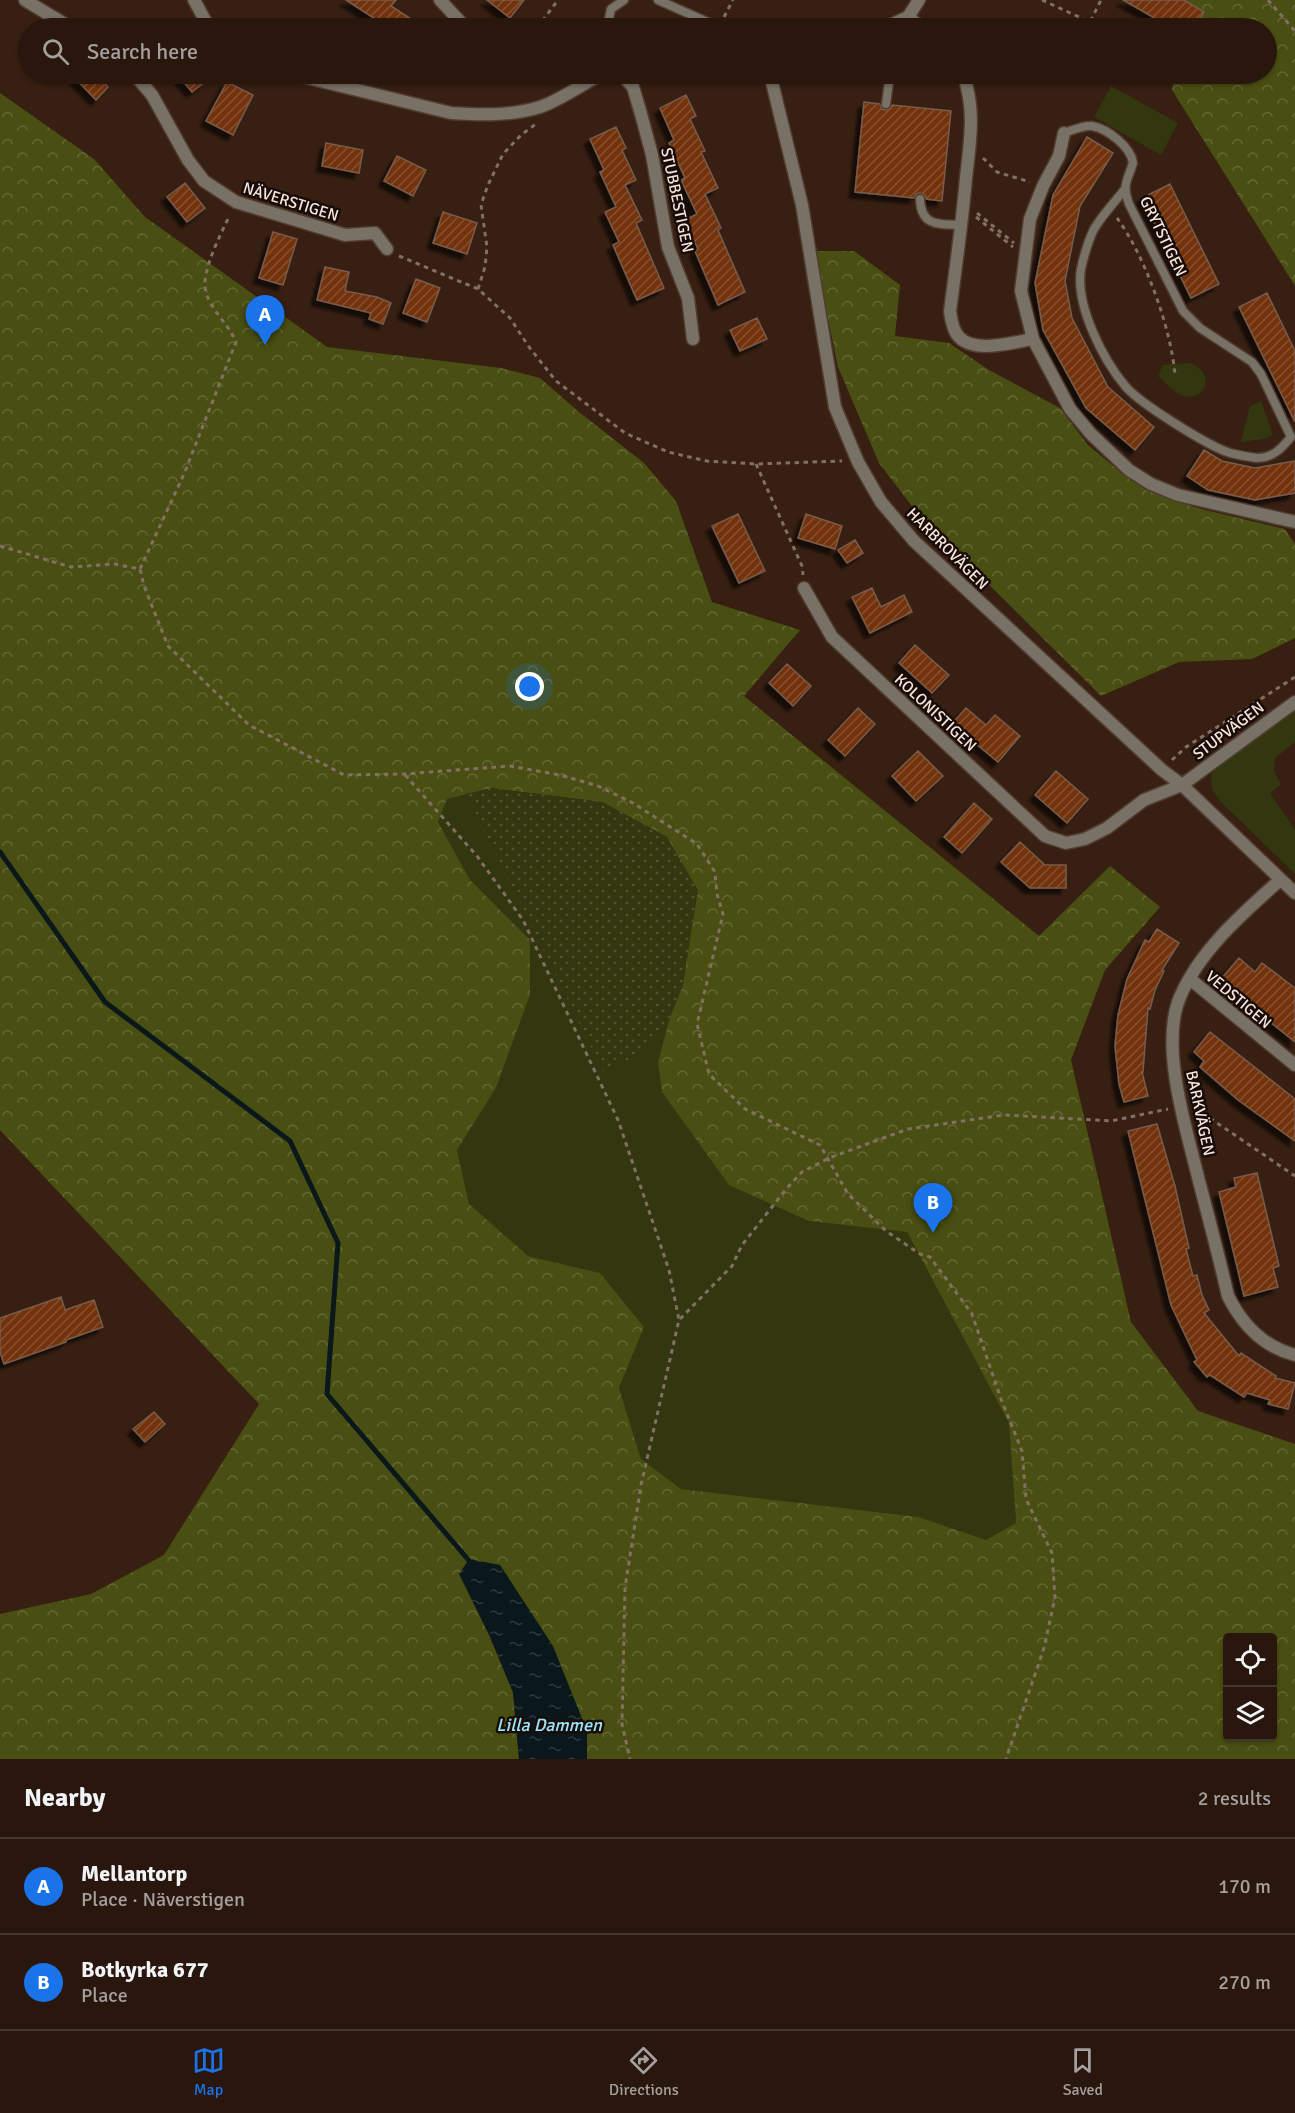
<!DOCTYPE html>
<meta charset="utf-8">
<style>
body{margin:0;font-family:Signika,sans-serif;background:#312017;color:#f1f3f6}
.controls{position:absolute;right:18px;bottom:18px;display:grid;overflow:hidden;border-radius:6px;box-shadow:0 2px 4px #0004}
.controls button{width:54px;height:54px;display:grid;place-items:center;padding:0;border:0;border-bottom:2px solid #45362e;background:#29170e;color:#f1f3f6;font:30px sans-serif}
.you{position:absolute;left:530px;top:687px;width:21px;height:21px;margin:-15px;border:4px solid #fff;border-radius:50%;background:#1a73e8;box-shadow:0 0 0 9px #1a73e833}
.badge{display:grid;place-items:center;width:39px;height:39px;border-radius:50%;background:#1a73e8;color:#fff;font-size:20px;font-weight:700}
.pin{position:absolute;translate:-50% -50px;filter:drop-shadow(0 2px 3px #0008)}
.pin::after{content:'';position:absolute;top:32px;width:21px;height:18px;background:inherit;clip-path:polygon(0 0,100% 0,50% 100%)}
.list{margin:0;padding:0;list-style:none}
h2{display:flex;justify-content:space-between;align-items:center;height:78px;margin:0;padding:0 24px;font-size:26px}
h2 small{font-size:20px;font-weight:400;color:#a59f9e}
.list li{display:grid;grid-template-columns:39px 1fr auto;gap:18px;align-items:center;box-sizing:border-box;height:96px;padding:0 24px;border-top:2px solid #45362e}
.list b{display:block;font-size:22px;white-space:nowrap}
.list p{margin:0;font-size:20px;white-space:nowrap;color:#a59f9e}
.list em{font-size:20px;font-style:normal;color:#a59f9e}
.icon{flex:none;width:33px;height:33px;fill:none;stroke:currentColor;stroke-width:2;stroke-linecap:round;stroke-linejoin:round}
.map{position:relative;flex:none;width:1295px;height:1759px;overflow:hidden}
.search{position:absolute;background:#29170e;box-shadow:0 2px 4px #0004;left:18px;right:18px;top:18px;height:66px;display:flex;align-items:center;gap:15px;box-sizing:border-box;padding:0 21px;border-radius:33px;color:#a59f9e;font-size:22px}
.sheet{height:270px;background:#29170e}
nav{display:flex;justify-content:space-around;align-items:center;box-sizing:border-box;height:84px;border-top:2px solid #45362e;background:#29170e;font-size:16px;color:#a59f9e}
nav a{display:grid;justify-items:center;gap:3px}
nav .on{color:#1a73e8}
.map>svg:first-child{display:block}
</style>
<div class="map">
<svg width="1295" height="1759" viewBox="0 0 1295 1759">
<defs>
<pattern id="forest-crowns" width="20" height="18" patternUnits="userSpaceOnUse" patternTransform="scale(1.5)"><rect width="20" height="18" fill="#494f12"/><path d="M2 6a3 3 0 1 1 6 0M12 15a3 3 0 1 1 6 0" fill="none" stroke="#646834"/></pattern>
<pattern id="garden-dots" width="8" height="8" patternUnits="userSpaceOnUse" patternTransform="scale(1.5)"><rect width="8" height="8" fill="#33370f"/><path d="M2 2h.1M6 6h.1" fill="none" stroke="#515432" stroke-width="1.8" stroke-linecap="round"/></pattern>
<pattern id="water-ripples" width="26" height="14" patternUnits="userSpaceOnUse" patternTransform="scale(1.5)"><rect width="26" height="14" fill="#0a181b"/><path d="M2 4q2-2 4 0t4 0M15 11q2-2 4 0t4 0" fill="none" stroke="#2e3a3c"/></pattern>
<pattern id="building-hatch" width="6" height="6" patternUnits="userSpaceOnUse" patternTransform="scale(1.5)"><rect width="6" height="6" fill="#723309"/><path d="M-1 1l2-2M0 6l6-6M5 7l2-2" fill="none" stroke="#87512c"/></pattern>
<filter id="shadow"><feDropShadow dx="-5.5" dy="5.5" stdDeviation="1.5" flood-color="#0009"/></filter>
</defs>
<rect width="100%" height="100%" fill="#371f12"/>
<!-- green -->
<path fill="#33370f" d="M1111 86 1178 123 1161 155 1094 117Z
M1190 363C1217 373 1205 402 1184 396 1175 394 1165 382 1158 376L1163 365Z
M1261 401 1273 435 1264 439 1241 442 1250 406Z
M1295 711V742L1275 758 1274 770 1281 785 1270 793 1295 830V874L1221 802 1213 791 1211 778 1214 767 1247 741Z
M491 788 683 985 670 1017 658 1062 809 1221 907 1232 1009 1423 1016 1523 986 1540 919 1517 681 1489 641 1459 619 1388 644 1327 600 1273 528 1256 469 1205 457 1150 496 1088 530 995V940L470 881 438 822 447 799Z"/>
<!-- forest -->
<path fill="url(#forest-crowns)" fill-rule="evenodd" d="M1182 0H1295V286L1172 90 1174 74H1266V28H1179Z
M0 93 94 159 145 217 327 347 501 368 540 378 579 412 644 463 676 501 712 602 800 630 744 696 1039 936 1110 866 1160 907 1105 970 1071 1060 1131 1322 1198 1411 1295 1444V1759H587V1731L552 1646 500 1565 490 1637 513 1693 519 1759H0V1614L91 1594 164 1555 259 1404 0 1130ZM491 788 602 802 667 837 683 985 670 1017 658 1062 662 1092 729 1185 809 1221 907 1232 1009 1423 1016 1523 986 1540 919 1517 681 1489 641 1459 619 1388 644 1327 600 1273 528 1256 469 1204 457 1150 496 1088 530 995V940L470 880 438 822 447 799ZM1228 1638H1272V1736H1228Z
M814 251H854L900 285 895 336 949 343 989 370 1060 408 1088 445 1124 475 1148 491 1197 508 1285 529 1295 544V638L1252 659 1179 662 1101 696 918 514 879 463 838 367Z"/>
<!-- garden -->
<path fill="url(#garden-dots)" d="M491 788 602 802 667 837 698 890 683 985 670 1017 637 1056 603 1071 466 794Z"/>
<!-- water -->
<path fill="url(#water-ripples)" d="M469 1559 500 1565 553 1646 587 1731V1759H519L513 1692 490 1637 459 1574Z"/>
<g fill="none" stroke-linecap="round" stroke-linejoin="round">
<!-- stream -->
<path stroke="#0a181b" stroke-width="5" d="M0 852 105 1002 290 1141 338 1243 327 1394 471 1563"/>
</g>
<!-- building -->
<path fill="url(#building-hatch)" stroke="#785b4d" stroke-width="1.5" filter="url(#shadow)" d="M346 0H396L391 6 425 28H389Z
M487 0H524L510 18Z
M1123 0H1184L1204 12 1194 28H1172Z
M71 74H95L108 87 96 100Z
M177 74H199L206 81 192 92Z
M227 82 253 95 233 135 206 121Z
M686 95 696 116 690 119 705 151 701 152 718 188 705 194 721 228 718 230 745 292 718 305 695 251 698 249 685 220 697 214 681 180 685 178 669 143 674 140 660 108Z
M864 102 880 104 882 109 886 110 891 108 892 105 951 111 942 201 926 199 925 195 920 193 916 194 914 198 855 192Z
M616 127 626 148 622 150 636 180 625 185 642 220 636 223 664 288 637 300 613 245 619 242 605 212 616 207 600 172 604 170 590 139Z
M1087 137 1113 153 1080 206 1065 281 1072 318 1108 387 1154 427 1135 450 1086 408 1043 330 1035 283 1053 195Z
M326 143 363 150 359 173 322 166Z
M397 156 426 170 413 196 384 181Z
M185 183 205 208 187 222 167 197Z
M1170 184 1219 284 1191 298 1142 198Z
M443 212 477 223 467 254 433 243Z
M273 232 297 239 283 285 259 278Z
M325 267 349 272 345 291 377 297 391 303 383 324 369 319 371 313 317 300Z
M416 279 440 288 427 322 403 313Z
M1267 293 1295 351V422L1239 307Z
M757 318 767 339 740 351 730 330Z
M1204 450 1222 461 1255 468 1295 461V493L1255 500 1208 490 1187 476Z
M738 514 765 571 739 583 712 526Z
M806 514 842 526 835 549 798 538Z
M855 540 863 553 847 563 838 550Z
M872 588 881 607 904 595 912 612 870 633 852 597Z
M915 645 949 675 932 693 899 663Z
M787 664 811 686 793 706 769 683Z
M858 708 875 724 845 756 828 740Z
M966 708 986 725 995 715 1020 736 998 762 952 724Z
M918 751 943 776 916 801 892 776Z
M1056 771 1088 799 1067 823 1035 795Z
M974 803 992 819 962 853 944 837Z
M1020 842 1045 865H1066V888H1030L1001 862Z
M1157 929 1179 943 1162 970 1164 971 1155 990 1150 1009 1148 1008 1143 1072H1142L1148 1096 1124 1102 1119 1084 1115 1046 1118 1015 1127 979 1145 940 1149 942Z
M1239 958 1255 972 1262 963 1295 988V1042L1249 1005 1221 979Z
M1210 1032 1295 1099V1141L1238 1100 1200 1067 1204 1061 1194 1052Z
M1157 1124 1175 1186 1189 1248 1186 1249 1193 1276 1197 1275 1202 1295 1209 1310 1204 1313 1239 1356 1241 1353 1276 1376 1275 1378 1295 1383 1288 1409 1268 1404 1270 1400 1247 1393 1244 1397 1210 1375 1207 1377 1194 1362 1197 1360 1171 1305 1128 1131Z
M1257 1173 1279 1266 1273 1268 1278 1287 1244 1296 1219 1192 1236 1187 1234 1178Z
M61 1297 65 1310 94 1300 103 1327 66 1340V1342L4 1364 0 1352V1318Z
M154 1412 165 1424 145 1442 133 1429Z"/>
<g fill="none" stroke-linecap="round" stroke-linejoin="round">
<!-- service casing -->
<g stroke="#523b2f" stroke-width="11">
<path id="service" d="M658 0 721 28
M607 28 611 9 624 0
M886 104 890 74
M1064 133C1073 130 1083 125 1092 126 1108 129 1131 147 1133 163 1127 182 1122 184 1129 204L1183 311 1200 328 1252 362 1261 374 1291 437C1282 448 1273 458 1257 458 1249 457 1238 455 1230 453 1208 446 1141 404 1126 387 1103 360 1075 305 1081 269 1083 259 1090 234 1096 226 1104 213 1115 202 1124 190
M920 199C921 227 939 224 962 225"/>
</g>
<!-- minor casing -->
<g stroke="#523b2f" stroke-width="15">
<path id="minor" d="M25 0 71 28
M194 0 206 22 213 28
M440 0 466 28
M908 17 919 0
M884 28 908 17 922 28
M134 74 152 95 188 160 204 181 236 202 345 235 375 233 387 249
M292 74 451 113C481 115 511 116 540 107 559 101 584 83 602 74
M621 74 633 87 641 114 652 155 668 247 688 298 693 339
M963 74C976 110 970 141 966 178 962 223 956 267 950 311 951 319 953 331 959 337 975 354 1014 342 1033 339
M1064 133 1059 156 1043 186 1030 219 1021 291 1033 339 1070 409 1091 434 1129 470 1151 484 1178 495 1295 522
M804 588 832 637 1045 836 1066 843 1085 839 1107 828 1144 800 1182 785 1295 702
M1280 880C1243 913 1200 950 1180 997 1159 1046 1187 1131 1199 1181 1209 1219 1219 1257 1228 1296 1242 1324 1264 1347 1295 1355
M1190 979 1295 1065"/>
</g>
<!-- tertiary casing -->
<g stroke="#523b2f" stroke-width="15">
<path id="tertiary" d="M770 74 802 205 835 407 858 462 881 502 914 541 1162 770 1182 785 1295 893"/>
</g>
<!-- path -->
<path stroke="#846f64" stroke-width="3" stroke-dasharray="4.5 4.5" stroke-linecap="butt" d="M1042 0 1090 22 1101 0
M1268 0 1295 31
M724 17 733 0
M1090 22 1124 21 1137 28
M480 28 501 25 507 28
M537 28 558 0
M983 158 997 172 1030 182
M977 213 1014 243
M976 217 1013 247
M1117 218C1145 256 1171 328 1175 375
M399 256 478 289 510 318 529 347 556 381 625 433 668 452 707 461 756 464 842 461
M478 289 485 267 487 247 481 205 488 185 503 154 521 135 536 124
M756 464 802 566 803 575
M0 546 71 567 114 564 140 569 144 586 168 646 249 725 344 775 404 774 510 766 560 775 598 786 633 803 697 844 715 872 717 894 723 914 697 1024 709 1074 745 1109 820 1145 848 1194 886 1231 920 1254 930 1257 972 1314 1001 1399 1022 1451 1026 1499 1052 1553 1055 1598 1044 1648 1006 1759
M140 569 184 474 236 342C230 328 221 320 213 307 208 300 204 290 205 281 207 261 221 233 230 215
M1172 760 1186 747 1295 677
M405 775 477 856 523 920 618 1120 669 1270 679 1320 641 1485 625 1588 622 1724 630 1759
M1195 1108 1295 1176
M680 1319 732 1266 742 1245 787 1188 802 1172 829 1158 908 1129 1004 1115 1111 1121 1168 1109"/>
<!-- service -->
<use href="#service" stroke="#787166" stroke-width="8"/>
<!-- minor -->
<use href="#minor" stroke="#787166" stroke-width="12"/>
<!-- tertiary -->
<use href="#tertiary" stroke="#787166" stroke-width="12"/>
</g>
<g text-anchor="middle" stroke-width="5" stroke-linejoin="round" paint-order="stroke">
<!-- street labels -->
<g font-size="16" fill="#f7e6de" stroke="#170c07">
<text transform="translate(678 200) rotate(78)" y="6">STUBBESTIGEN</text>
<text transform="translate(291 201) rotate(17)" y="6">NÄVERSTIGEN</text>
<text transform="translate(1164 236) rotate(64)" y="6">GRYTSTIGEN</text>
<text transform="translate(948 548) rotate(45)" y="6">HARBROVÄGEN</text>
<text transform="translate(936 712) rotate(43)" y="6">KOLONISTIGEN</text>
<text transform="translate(1228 730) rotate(-37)" y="6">STUPVÄGEN</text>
<text transform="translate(1239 999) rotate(40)" y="6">VEDSTIGEN</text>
<text transform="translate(1201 1113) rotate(78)" y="6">BARKVÄGEN</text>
</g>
<!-- water labels -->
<g font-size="18" font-style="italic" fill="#9be5fb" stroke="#170c07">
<text x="549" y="1731">Lilla Dammen</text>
</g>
</g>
</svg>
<div class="controls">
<button><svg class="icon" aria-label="locate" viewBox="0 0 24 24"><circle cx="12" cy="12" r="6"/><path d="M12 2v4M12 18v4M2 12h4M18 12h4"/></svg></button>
<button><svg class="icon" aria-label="layers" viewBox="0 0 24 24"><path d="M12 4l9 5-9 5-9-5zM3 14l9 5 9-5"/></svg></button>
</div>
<div class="you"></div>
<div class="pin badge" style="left:265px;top:345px">A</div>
<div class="pin badge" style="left:933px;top:1233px">B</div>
<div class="search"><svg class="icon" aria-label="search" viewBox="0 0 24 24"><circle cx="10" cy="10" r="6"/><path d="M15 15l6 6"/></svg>Search here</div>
</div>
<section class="sheet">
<h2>Nearby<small>2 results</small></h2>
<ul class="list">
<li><span class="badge">A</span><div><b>Mellantorp</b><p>Place · Näverstigen</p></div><em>170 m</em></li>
<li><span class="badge">B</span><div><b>Botkyrka 677</b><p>Place</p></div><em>270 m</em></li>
</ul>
</section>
<nav>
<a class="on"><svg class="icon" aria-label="map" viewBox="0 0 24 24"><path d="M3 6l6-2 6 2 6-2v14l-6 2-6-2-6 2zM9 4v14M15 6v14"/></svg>Map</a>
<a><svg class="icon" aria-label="directions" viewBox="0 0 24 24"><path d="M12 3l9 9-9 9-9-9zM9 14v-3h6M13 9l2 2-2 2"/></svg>Directions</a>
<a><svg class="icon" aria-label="saved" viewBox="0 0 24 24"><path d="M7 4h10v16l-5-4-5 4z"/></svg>Saved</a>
</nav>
